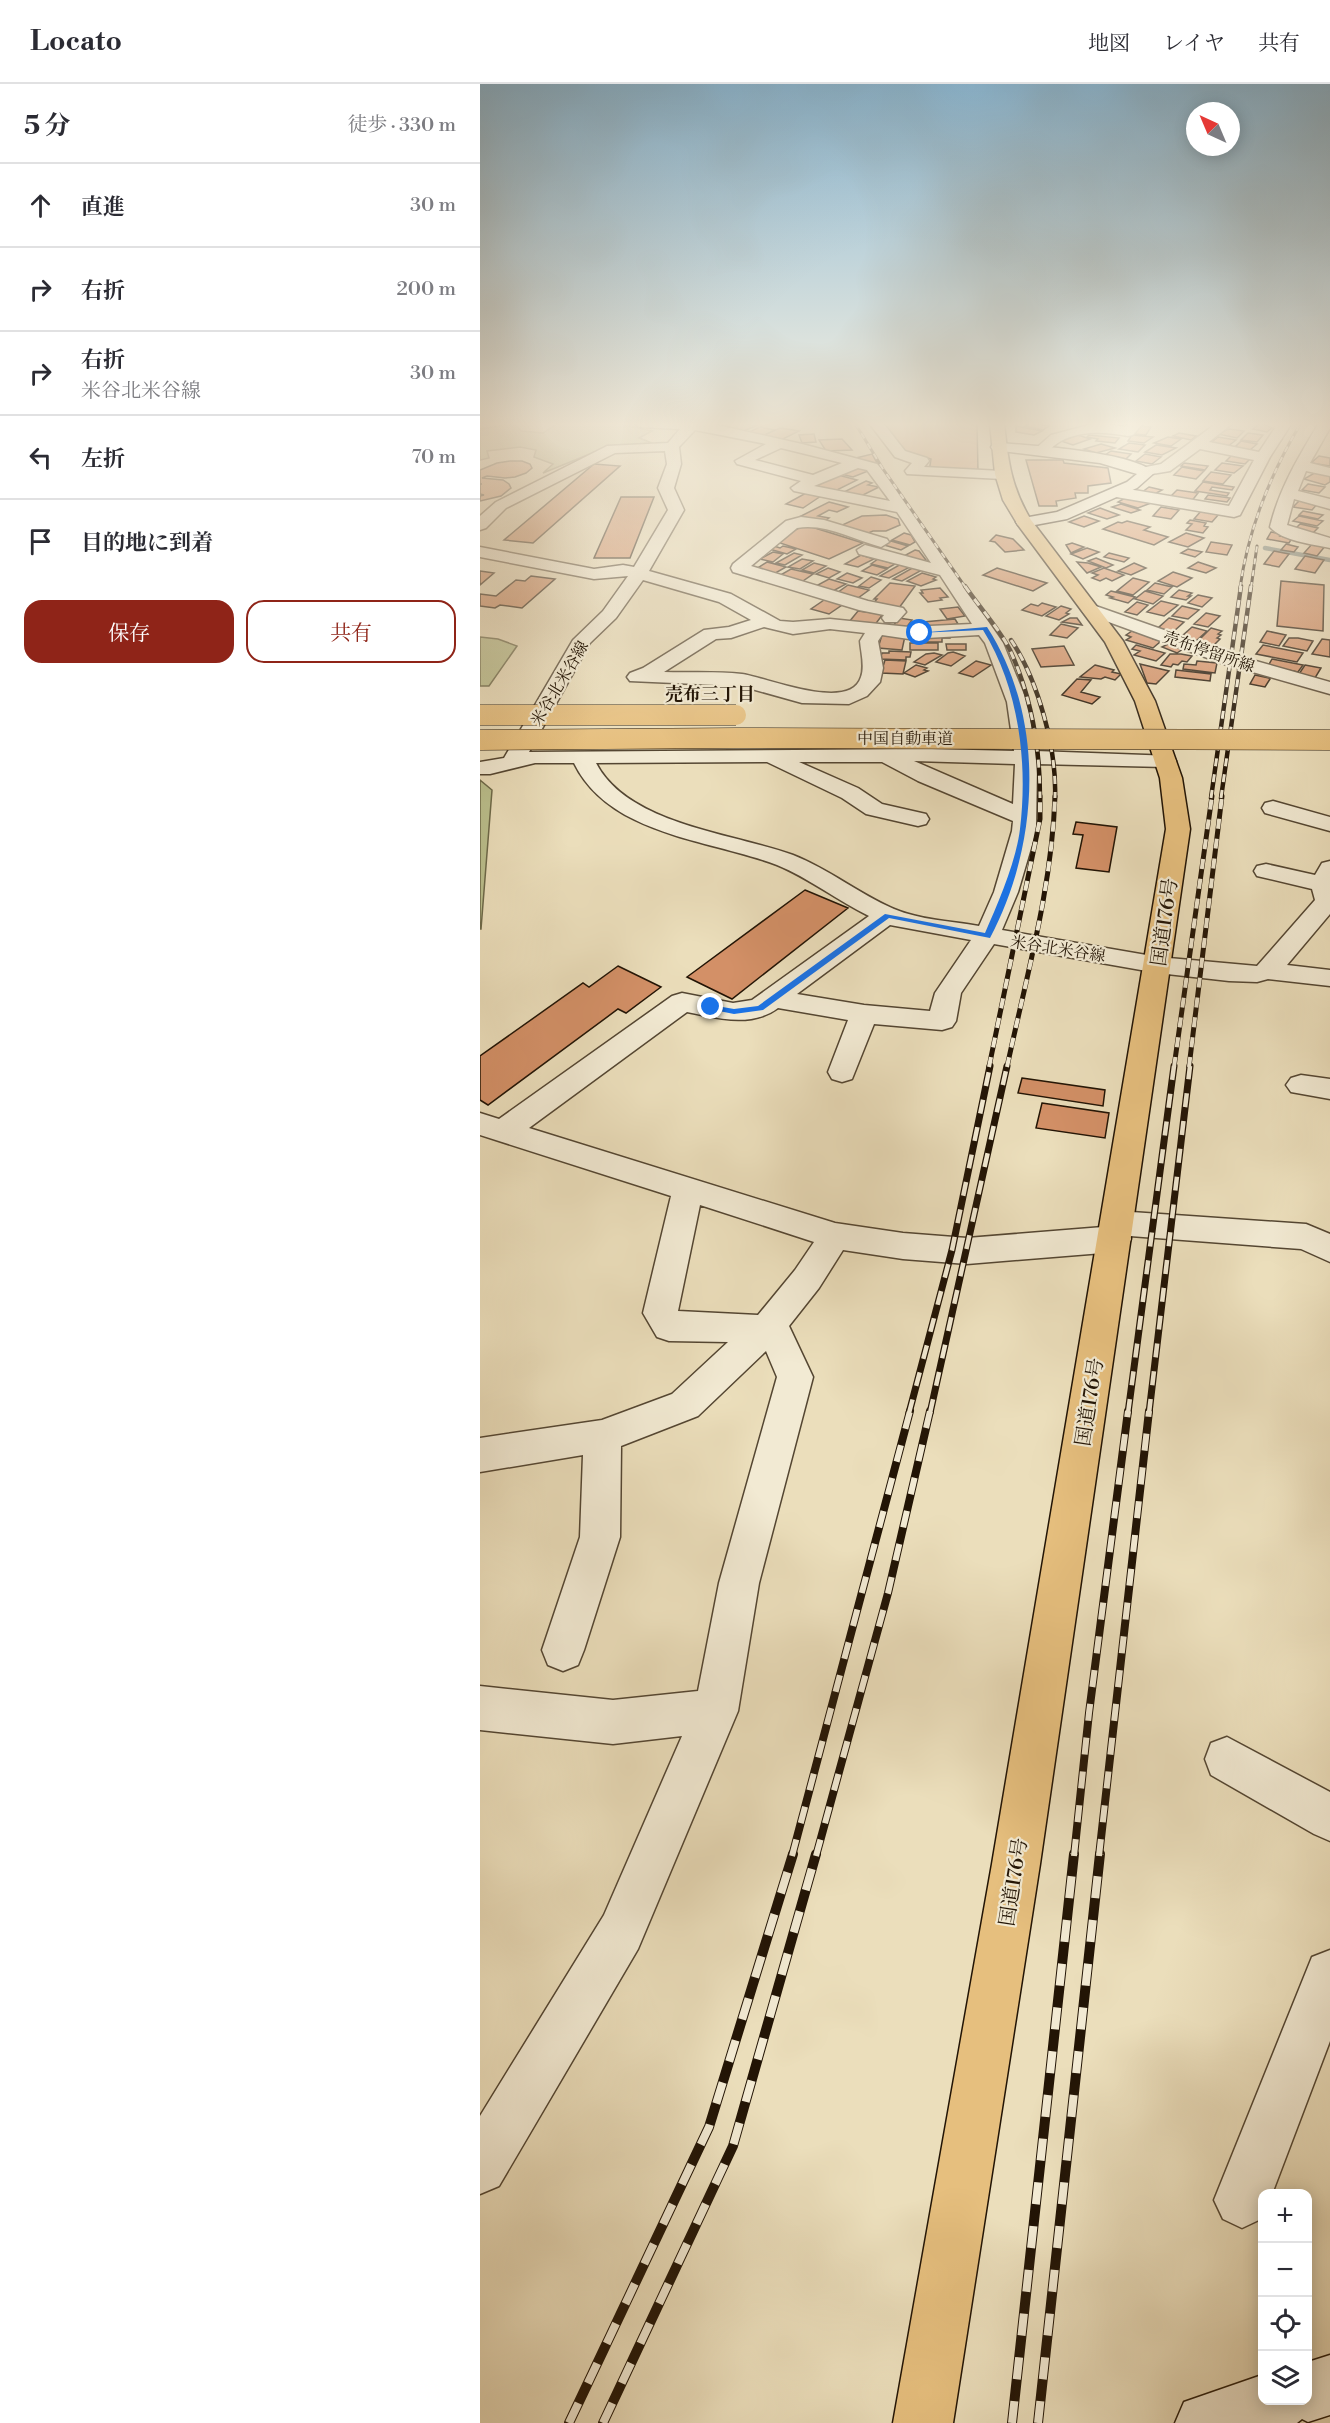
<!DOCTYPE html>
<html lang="ja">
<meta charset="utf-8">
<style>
body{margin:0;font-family:"Libre Bodoni","Noto Serif JP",serif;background:#f2f2f3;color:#2b2b33}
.controls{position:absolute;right:18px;bottom:18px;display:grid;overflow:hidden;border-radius:12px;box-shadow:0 3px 15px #0003}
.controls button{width:54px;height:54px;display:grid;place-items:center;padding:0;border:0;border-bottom:2px solid #e1e1e2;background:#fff;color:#2b2b33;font:30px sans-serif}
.compass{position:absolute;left:706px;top:18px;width:54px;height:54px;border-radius:50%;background:#fff;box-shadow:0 3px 15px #0003;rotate:316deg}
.stop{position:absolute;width:18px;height:18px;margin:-14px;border:4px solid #1a73e8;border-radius:50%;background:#fff}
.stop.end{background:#1a73e8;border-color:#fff;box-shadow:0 2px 6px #0008}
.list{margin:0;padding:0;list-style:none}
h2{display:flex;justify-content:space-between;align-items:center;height:78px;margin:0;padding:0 24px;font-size:26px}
h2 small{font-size:20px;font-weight:400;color:#7c7c81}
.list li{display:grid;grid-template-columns:39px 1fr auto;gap:18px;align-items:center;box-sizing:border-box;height:84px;padding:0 24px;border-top:2px solid #e1e1e2}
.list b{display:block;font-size:22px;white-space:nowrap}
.list p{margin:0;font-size:20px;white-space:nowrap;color:#7c7c81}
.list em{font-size:20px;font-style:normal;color:#7c7c81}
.actions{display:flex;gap:12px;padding:18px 24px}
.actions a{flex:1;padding:14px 0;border:2px solid #8f2418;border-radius:18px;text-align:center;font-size:21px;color:#8f2418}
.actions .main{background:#8f2418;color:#fff}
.icon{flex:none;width:33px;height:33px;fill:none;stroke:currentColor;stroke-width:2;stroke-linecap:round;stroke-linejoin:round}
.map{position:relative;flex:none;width:850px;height:2339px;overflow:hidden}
header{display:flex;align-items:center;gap:36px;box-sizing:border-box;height:84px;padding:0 30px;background:#fff;border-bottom:2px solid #e1e1e2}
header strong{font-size:28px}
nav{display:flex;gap:33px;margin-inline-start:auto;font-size:21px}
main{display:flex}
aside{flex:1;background:#fff}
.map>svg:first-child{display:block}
</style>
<header>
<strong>Locato</strong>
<nav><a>地図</a><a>レイヤ</a><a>共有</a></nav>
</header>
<main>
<aside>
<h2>5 分<small>徒歩 · 330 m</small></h2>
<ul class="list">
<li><svg class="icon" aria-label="ahead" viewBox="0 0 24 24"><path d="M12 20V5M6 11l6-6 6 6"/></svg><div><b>直進</b></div><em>30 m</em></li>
<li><svg class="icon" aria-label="right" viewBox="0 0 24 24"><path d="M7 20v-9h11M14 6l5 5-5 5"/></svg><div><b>右折</b></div><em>200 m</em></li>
<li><svg class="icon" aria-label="right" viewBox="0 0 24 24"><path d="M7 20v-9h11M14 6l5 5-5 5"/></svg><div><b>右折</b><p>米谷北米谷線</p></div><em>30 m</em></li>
<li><svg class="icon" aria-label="left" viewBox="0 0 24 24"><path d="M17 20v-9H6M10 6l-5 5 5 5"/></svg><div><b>左折</b></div><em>70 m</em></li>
<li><svg class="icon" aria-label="arrive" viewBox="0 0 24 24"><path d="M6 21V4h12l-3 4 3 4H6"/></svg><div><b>目的地に到着</b></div></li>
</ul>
<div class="actions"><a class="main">保存</a><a>共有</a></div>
</aside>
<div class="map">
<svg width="850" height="2339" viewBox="0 0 850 2339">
<rect width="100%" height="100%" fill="#ebdebb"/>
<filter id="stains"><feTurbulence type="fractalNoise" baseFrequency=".00333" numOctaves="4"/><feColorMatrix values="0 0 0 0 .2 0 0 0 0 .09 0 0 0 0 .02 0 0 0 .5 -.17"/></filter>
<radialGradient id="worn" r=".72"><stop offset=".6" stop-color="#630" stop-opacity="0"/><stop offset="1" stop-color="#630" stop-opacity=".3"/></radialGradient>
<!-- green -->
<path fill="#bbc08e" stroke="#6e6a4a" stroke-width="1.5" d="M78 339H136L172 347 159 354 172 359 127 363 63 389 73 380 54 373 56 366 40 363 7 367 9 374 0 376V345L26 341H36L41 347 63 349Z
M0 553 18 555 37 562 9 602H0Z
M0 696 12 706 1 845H0Z"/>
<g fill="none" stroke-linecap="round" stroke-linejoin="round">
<!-- stream -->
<path stroke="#6a7870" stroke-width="4.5" d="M785 464 850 476"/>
</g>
<!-- building -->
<path fill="#d39067" stroke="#221405" stroke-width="1.5" d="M239 339H263L276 342 261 348 233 341Z
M407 339H497L498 388H449L451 375 422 366 403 341Z
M551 339H555L569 342 563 346 545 342Z
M780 339H784L795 341 787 348 773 345Z
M536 342 562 347 554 351 536 348Z
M658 342 671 343 666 351 653 350Z
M280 343 295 346 282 352 267 349Z
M300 344 319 347 301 356 282 352Z
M749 345 764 347 757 354 738 350Z
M699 349 716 352 711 356 693 352Z
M768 349 783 351 777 358 761 356Z
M334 350 336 358 322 359 319 351Z
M598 351 610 355 593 361 581 357Z
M609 351 639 354 635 359 616 357 618 355 607 353Z
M652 351 673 353 664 359 648 357Z
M688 353 701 355 691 362 674 359Z
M738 353 756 356 747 363 729 360Z
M362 355 372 366 346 367 339 356Z
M761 357 777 360 770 366 754 364Z
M649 359 665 361 658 368 639 365Z
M621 360 635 364 616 369 604 365Z
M676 361 696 364 682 371 665 368Z
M631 367 651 370 646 375 625 371Z
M754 369 773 372 765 380 746 377Z
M392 370 397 379 390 380 376 374Z
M665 370 681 373 672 380 656 377Z
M839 372 850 374V382L831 379Z
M546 376H583L584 379 628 384 631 399 608 402V409H595L596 414 576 417 577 422H559Z
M30 377H42L50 380 52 384 46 389 35 393 25 394 7 392 2 394 23 396 29 400 31 404 21 412 0 417V412L4 411 0 410V400H2H0V386L17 379Z
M704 379 728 382 725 386 701 382Z
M742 379 763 382 754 389 735 386Z
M114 380 140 382 53 459 24 456Z
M375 382 388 387 373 393 357 389Z
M702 383 724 387 716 395 694 391Z
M838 387 850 390V398L845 401 824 395Z
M731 388 751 391 743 400 723 397Z
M358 391 377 396 353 408 334 403Z
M386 397 392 399 388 401 399 403 381 412 364 408Z
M723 398 754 403 752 406 732 403 730 406 749 409 747 412 715 407Z
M828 400 845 403 839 409 822 406Z
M669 403 682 406 671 412 661 409Z
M697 406 718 409 711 418 689 414Z
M326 409 341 412 323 424 306 420Z
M728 411 750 414 747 418 725 415Z
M141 413H174L150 474H114Z
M645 414 662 416 671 419 658 424 638 418Z
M820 416 838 419 832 426 813 423Z
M349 418 368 423 357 428 349 426 338 432 349 434 343 438 321 432Z
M641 420 660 426 651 429 632 423Z
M681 423 699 426 691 435 673 432Z
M620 424 639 431 627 435 608 429Z
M721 427 739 430 732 438 714 435Z
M823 427 843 431 838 435 819 431Z
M406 431 418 435 420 441 406 447H393L386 450 360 442 382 432Z
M604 432 619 437 604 443 589 438Z
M819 432 843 437 837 442 813 437Z
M710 436 726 439 724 442 728 443 723 449 706 446 712 440 707 439Z
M647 437 670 443 664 446 688 453 674 461 623 445 638 438 642 439Z
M322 440 383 459 349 475 297 458 306 450 317 445 313 444Z
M820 440 838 444 832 450 814 446Z
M791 448 802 450 800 452 812 454 809 459 787 455Z
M424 449 431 451 435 458 430 461 412 456Z
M706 449 724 454 708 463 689 458Z
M516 451 533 455 544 466 525 468 515 458 510 457Z
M411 457 428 462 421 466 404 461Z
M731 458 752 461 747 471 726 468Z
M592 459 604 463 591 469 586 461Z
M833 459 846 461 837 472 824 469Z
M806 460 818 463 814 468 801 466Z
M294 462 300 464 303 462 316 465 307 470 289 465Z
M607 464 619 468 603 475 591 470Z
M708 465 722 468 715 473 701 469Z
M435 466 439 467 446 476 441 478 422 473Z
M794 467 809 470 799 483 784 480Z
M293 468 303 470 293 478 280 475Z
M314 469 322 471 305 481 296 479Z
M629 469 649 474 644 478 624 473Z
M381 471 394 475 378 483 365 480Z
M825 472 844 476 835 489 815 485Z
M616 474 633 481 626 484 608 477Z
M322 475 333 477 320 485 308 483Z
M398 475 415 480 408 484 391 480Z
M287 478 306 483 292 491 273 487Z
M597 478 608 479 621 483 607 489Z
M718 478 736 484 726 489 708 484Z
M334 479 346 482 334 489 322 486Z
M654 479 666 484 651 491 638 487Z
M421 480 430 483 409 494 400 492Z
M392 481 407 485 397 491 382 487Z
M434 483 442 486 422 497 413 495Z
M348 484 360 488 349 494 336 490Z
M517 484 567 499 553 507 503 491Z
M624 484 644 491 632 497 626 494 620 497 612 494 618 491 612 489Z
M311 485 333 490 320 499 297 493Z
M0 487 14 489 0 501Z
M693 488 712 494 697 503 678 497Z
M367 489 382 494 373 499 357 495Z
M442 489 456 493 453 495 456 496 441 502 427 497Z
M51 492 75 495 42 524 20 521 15 524 0 522V510L16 512 36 496 45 497Z
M391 493 401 496 389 504 379 502Z
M653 494 669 498 653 511 637 507Z
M349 495 366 500 353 507 336 502Z
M801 497 844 501 843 547 797 542Z
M410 499 435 502 419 524 393 520 397 515H394Z
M675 499 692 503 684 510 667 506Z
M368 501 389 506 378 514 357 509Z
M460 504 468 513 460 514 462 516 448 518 440 509H443L441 506Z
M699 506 712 509 708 512H711L706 516 691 513Z
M631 507 655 513 648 519 630 514 633 513 626 511Z
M665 507 683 512 673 520 655 515Z
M718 511 732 514 722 523 708 519Z
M347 514 365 519 349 530 331 525Z
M681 517 698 521 684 532 667 528Z
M657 518 668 521 657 531 645 528Z
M562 519 576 523 562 532 542 526 551 520 558 522Z
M581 522 591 525 586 529 589 530 579 536 566 532Z
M702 522 719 526 708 535 692 532Z
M478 523 485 532 467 535 460 525Z
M378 527 403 530 394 542 369 538Z
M726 529 740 532 728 543 714 540Z
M419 534 432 536 426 544 413 542Z
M590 534H597L602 541 582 538Z
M689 534 704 538 693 548 678 544Z
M475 535 478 540 436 545 433 539Z
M581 540 598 544 587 554 570 551Z
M712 543 727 547 716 557 701 553Z
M731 544 742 547 738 550 741 551 737 554 740 555 732 563 716 559Z
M652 547 676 554 674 555 681 557 673 564 646 556 651 553 646 551Z
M787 547 806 551 799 562 780 558Z
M470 550V554H462V558H438V552Z
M402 551 425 552 422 566 398 564Z
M809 554H818L833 557 827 567 803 562Z
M842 555 850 556V573L832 570Z
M692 558 706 563 697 569 682 563Z
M430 559H458V566H430Z
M466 560H486V566H467Z
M656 561 685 569 676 577 654 571 660 567 652 565Z
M783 561 823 569 817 578 776 570Z
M584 562 594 581 561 583 552 565Z
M409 567 431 568 430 573H426V576L400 575 402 569H409Z
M473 568 485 572 471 582 456 578 468 569Z
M454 569 462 571 445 581 434 578 446 570Z
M690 570H701L712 572 707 578 702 577 698 581 693 580 691 583 681 581Z
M792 575 823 581 818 588 788 582Z
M405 576 426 577 423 590 401 589Z
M496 577 511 581 493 593 479 589Z
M717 577 737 579 735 589 703 585 704 580 716 581Z
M660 580 689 587 676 600 667 599Z
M436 581 447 584 444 586 448 587 435 593 424 589Z
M615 581 634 586 632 588 641 590 635 596 625 593 621 595 600 593Z
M825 581 841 584 835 594 819 590Z
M696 586 731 590 730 597 695 593Z
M775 591 789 594 790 595 785 603 770 600Z
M597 595 611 596 601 608 620 613 612 620 582 611Z
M596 738 637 743 629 788 596 784 603 751 593 750Z
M325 806 368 824 252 915 207 893Z
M138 882 181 903 146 929 138 925 8 1021 0 1016V972L103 899 109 903Z
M542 994 625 1006 623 1022 538 1009Z
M562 1019 629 1029 625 1054 556 1044Z"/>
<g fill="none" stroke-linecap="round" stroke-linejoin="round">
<!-- street casing -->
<g stroke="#544632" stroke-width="3">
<path id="street" d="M153 339H228L322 360 397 380 408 392 523 559 547 618 556 667 693 672 696 677 693 682 685 683 557 680 556 747 538 808 522 846 678 873 777 882 835 816 832 805 777 792 774 787 777 782 786 780 835 791 842 779 850 777V830L807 881 850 886V902L788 895 777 898 749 897 678 889 514 860 481 909 476 937 472 943 462 946 394 940 372 995 362 998 352 995 348 988 368 936 298 924C271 944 237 934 207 928L49 1044 355 1139 423 1149 487 1154 623 1143 621 1139 626 1130 637 1127 826 1140 850 1150V1178L821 1165 650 1152 651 1155 647 1164 635 1168 487 1180 423 1175 363 1166 339 1204 309 1242 333 1293 279 1499 258 1627 158 1865 19 2102 0 2110V2032L124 1831 202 1652 133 1660 0 1646V1602L133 1616 218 1607 239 1499 297 1293 286 1267 218 1332 141 1362 140 1453 104 1566 98 1581 83 1587 68 1581 62 1566 100 1453 103 1371 0 1388V1354L122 1336 192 1310 248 1258 189 1257 177 1253 163 1229 191 1112 0 1051V1029L19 1035 192 912 202 909 253 919 272 916 389 832C358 817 329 794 297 781 229 755 130 752 94 679H55L10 690H0V678L24 674 93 556 123 527 148 492 114 495 0 473V463L114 485 143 481 154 483 188 426 178 404 187 380 185 367 135 369 26 424 6 444 0 446V432L16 418 127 362 188 359 200 345 160 343ZM215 346 286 360 255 377 257 380 321 397 311 404 314 407 417 428 451 479 385 461 377 466 379 470 460 491 492 540 429 543 350 535 313 538 300 537 251 510 169 487 204 426 194 404 201 380 199 363ZM301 364 362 379 333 391 275 376ZM378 384 387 386 410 417 334 402ZM163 496 239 518 271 536 249 543 224 546 163 584 150 589 147 593 150 597 261 602 322 619 369 620 387 612 400 598 403 584 398 557 402 551 429 555 499 551 505 559 527 618 534 667 452 665 49 668 110 559 136 534ZM284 543 313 550 350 545 385 549 380 557C381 569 385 582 381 593 370 629 286 593 262 590 236 587 209 589 184 588L236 555 251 554ZM434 677 535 680 533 720ZM287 678 362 714 386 730 438 742 446 740 449 735 446 730 402 720 378 704 319 678H402L438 697 533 737 532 747 514 808 499 842C471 837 440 836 414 825 379 810 349 785 313 771 253 749 148 741 116 679ZM410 841 491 856 455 909 450 927 384 921 317 910ZM220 1121 334 1158 315 1186 278 1231 198 1227Z
M389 339H403L425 367 447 374 449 377 444 383 522 387 529 391 522 395 427 390 425 387 432 379 415 373Z
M617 339 645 343 648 339H663L653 351 648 352C625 348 603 346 581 357 573 361 570 368 561 370L554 366 571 351Z
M737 339H753L729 358 779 368 795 344 782 339H808L810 342 790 373 760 431 754 433 636 413 628 408 636 403 749 422 774 376 720 365 690 387 666 391 659 387 661 384 681 380Z
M839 339H850V344L830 379 850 384V392L826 387 818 407 850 415V425L814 415 807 441 850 454V464C832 460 802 457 790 443 799 405 819 372 839 339Z
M321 433 344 436 407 455 409 458 401 463C374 456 346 439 317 444L271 482 388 517 423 524 426 528 417 538H405L402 534 404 531 379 526 253 488 251 484 253 480 306 437Z
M610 520 758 572 850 598V610L744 580 604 529 601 525 604 521Z
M793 717 850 733V747L785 729 782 724 785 719Z
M821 991 850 995V1015L811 1008 806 1001 811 994Z
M747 1653 850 1708V1757L834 1750 731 1691 725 1675 731 1659Z
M850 1866V1957L792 2110H782L781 2135 762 2144 743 2135 734 2116 832 1873Z"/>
</g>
<!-- secondary casing -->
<g stroke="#221405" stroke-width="3">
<path id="secondary" d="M518 359C548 361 656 368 674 389L657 404 587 435 544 443 538 441 536 438 538 435 577 428 647 398 657 390 620 379 513 366 511 363 513 360Z
M850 2271V2331L828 2338 822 2335 817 2339H695L704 2318 782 2291V2316H828V2278Z"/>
</g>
<!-- highway casing -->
<g stroke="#221405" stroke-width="3">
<path id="highway" d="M510 339H524C528 377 531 403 551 436L643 557 675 617 702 694 710 745 560 1780 473 2339H413L512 1780 686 745 680 694 655 617 625 558 538 441 523 416 515 390Z"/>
</g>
<!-- street -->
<use href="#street" fill="#f2ead3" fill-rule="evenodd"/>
<!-- secondary -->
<use href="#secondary" fill="#f2ead3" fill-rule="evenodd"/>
<!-- highway -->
<use href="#highway" fill="#e6bf7e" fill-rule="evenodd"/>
<!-- rail-far5 casing -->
<g stroke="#221405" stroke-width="3">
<path id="rail-far5" d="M375 339 403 385 486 504
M760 504C768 446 791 389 821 339
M771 504 777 462"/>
</g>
<!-- rail-far4 casing -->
<g stroke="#221405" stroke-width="4.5">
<path id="rail-far4" d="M485 502C499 523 519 544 530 566 551 612 560 664 560 714
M531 556C558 596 577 665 575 714
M731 714 761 502
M741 714 771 502"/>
</g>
<!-- rail-far3 casing -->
<g stroke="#221405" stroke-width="5">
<path id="rail-far3" d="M509 983 560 735V712
M527 983C546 894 572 804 575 712
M694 983 732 712
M709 983 742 712"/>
</g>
<!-- rail-far2 casing -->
<g stroke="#221405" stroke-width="7">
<path id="rail-far2" d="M429 1329 472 1166 510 982
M450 1329 527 982
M648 1329 694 982
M669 1329 710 982"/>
</g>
<!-- rail-far1 casing -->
<g stroke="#221405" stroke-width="8">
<path id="rail-far1" d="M312 1772 430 1327
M336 1772 408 1509 450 1327
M594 1772 609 1629 648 1327
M619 1772 669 1327"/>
</g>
<!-- rail casing -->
<g stroke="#221405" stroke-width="10">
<path id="rail" d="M89 2339 229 2043 313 1770
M123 2339 253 2062 336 1770
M532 2339 594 1770
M558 2339 620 1770"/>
</g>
<!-- rail-far5 -->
<use href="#rail-far5" stroke="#f2ead3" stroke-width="2" stroke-dasharray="6" stroke-linecap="butt"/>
<!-- rail-far4 -->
<use href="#rail-far4" stroke="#f2ead3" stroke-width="3" stroke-dasharray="8" stroke-linecap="butt"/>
<!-- rail-far3 -->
<use href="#rail-far3" stroke="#f2ead3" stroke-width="4" stroke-dasharray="10" stroke-linecap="butt"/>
<!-- rail-far2 -->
<use href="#rail-far2" stroke="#f2ead3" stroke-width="4.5" stroke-dasharray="14" stroke-linecap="butt"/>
<!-- rail-far1 -->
<use href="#rail-far1" stroke="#f2ead3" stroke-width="6" stroke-dasharray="17" stroke-linecap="butt"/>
<!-- rail -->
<use href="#rail" stroke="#f2ead3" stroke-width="8" stroke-dasharray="22" stroke-linecap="butt"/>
<!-- highway-bridge casing -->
<g stroke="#221405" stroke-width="21" stroke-linecap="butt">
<path id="highway-bridge" d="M0 631H256
M0 656 256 654 850 656"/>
</g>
<!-- highway-bridge -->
<use href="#highway-bridge" stroke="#e6bf7e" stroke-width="20"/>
</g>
<!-- sky -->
<linearGradient id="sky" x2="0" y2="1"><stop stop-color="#89b7d4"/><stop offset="0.51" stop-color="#f6f0e0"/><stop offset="1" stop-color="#f6f0e0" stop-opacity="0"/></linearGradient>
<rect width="850" height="667" fill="url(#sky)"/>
<!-- route -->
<path fill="#1a73e8" d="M507 543C566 634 560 760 510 854L409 834 283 926 254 930 229 925 227 923 231 921 254 925 278 922 405 830 505 849C518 819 536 778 540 745 548 679 539 604 503 546L437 549Z"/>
<g text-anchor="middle" stroke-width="4.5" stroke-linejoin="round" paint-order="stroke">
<!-- far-street labels -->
<g font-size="16" fill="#221405" stroke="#f2ead3">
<text transform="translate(729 567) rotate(19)" y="6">売布停留所線</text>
<text transform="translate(79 599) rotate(-59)" y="6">米谷北米谷線</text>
<text x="425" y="660">中国自動車道</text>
<text transform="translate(578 864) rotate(9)" y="6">米谷北米谷線</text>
</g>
<!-- far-neighbourhood labels -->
<g font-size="18" font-weight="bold" fill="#221405" stroke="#f2ead3">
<text x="230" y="616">売布三丁目</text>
</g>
<!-- street labels -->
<g font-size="20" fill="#221405" stroke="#f2ead3">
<text transform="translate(684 838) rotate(-82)" y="7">国道176号</text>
<text transform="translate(609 1318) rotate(-81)" y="7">国道176号</text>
<text transform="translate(533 1798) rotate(-81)" y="7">国道176号</text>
</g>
</g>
<rect width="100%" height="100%" filter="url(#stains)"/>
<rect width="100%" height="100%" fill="url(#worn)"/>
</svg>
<div class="controls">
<button>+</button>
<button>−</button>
<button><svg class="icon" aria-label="locate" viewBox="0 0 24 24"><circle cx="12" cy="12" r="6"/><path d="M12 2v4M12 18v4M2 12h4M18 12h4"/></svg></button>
<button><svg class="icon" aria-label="layers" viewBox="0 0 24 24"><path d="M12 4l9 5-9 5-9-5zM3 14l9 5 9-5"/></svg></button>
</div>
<svg class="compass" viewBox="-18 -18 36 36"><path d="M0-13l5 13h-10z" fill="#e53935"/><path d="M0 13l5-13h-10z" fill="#7c7c81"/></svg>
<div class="stop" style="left:440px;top:549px"></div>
<div class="stop end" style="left:231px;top:923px"></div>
</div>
</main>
